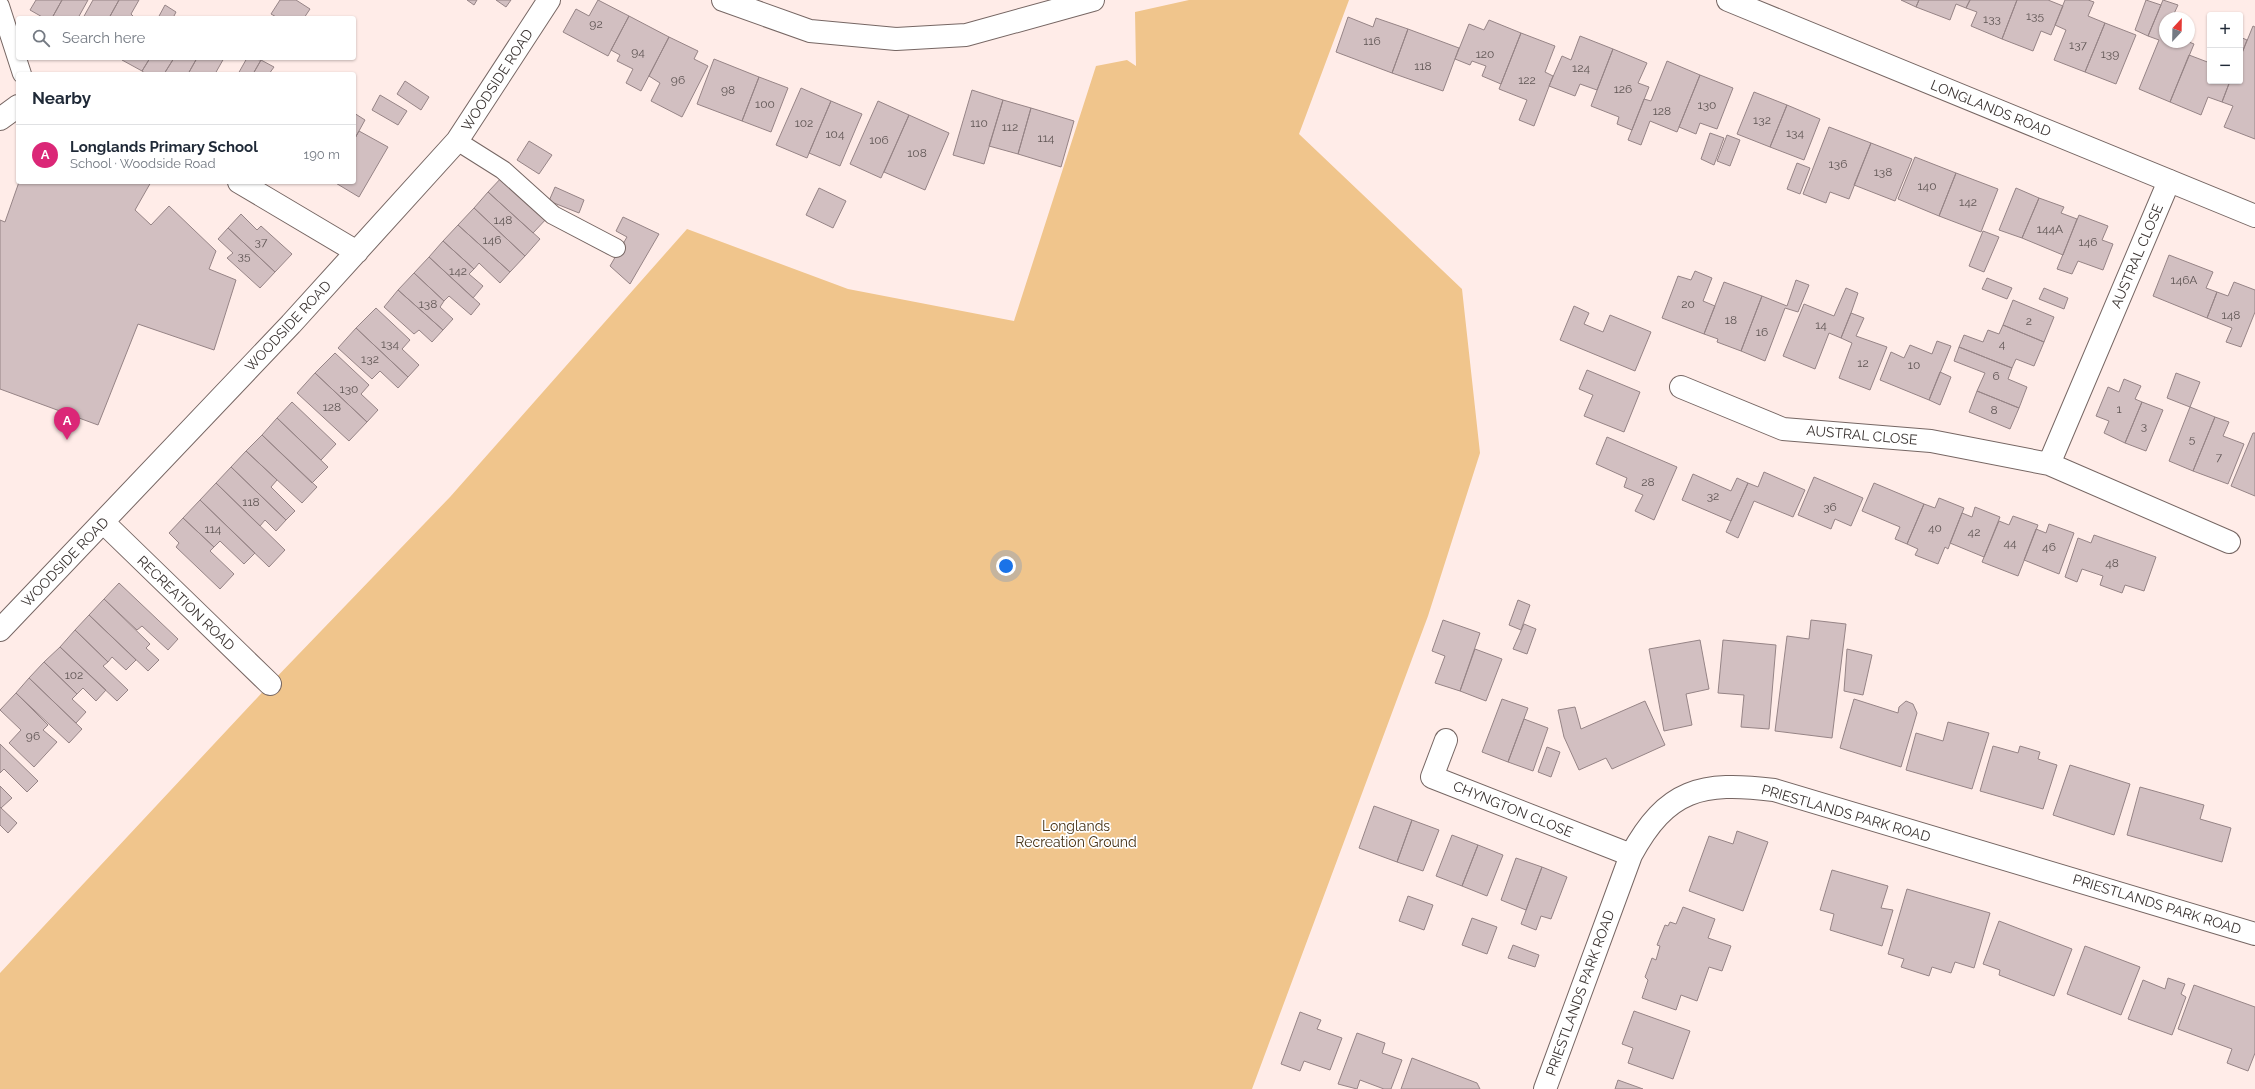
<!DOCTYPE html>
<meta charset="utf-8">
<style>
body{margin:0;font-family:Raleway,sans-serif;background:#f2f2f3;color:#1f2937}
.controls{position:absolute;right:12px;top:12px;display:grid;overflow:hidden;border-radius:4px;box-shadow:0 1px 3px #0004}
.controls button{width:36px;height:36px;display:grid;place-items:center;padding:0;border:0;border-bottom:1px solid #e0e1e3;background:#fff;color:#1f2937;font:20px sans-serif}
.compass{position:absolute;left:2159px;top:12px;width:36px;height:36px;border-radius:50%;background:#fff;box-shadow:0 1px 3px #0004;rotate:22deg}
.you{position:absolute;left:1006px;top:566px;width:14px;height:14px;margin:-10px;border:3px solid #fff;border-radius:50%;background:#1a73e8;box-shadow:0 0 0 6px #1a73e833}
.badge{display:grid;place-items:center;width:26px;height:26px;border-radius:50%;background:#db2777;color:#fff;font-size:13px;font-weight:700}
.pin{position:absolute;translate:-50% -33px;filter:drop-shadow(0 1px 2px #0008)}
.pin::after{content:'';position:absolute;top:21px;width:14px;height:12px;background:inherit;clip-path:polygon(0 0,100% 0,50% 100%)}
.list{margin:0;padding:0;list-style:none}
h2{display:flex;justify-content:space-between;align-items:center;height:52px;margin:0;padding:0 16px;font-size:17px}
h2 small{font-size:13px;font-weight:400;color:#747a83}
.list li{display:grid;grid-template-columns:26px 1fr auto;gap:12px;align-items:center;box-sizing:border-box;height:60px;padding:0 16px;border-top:1px solid #e0e1e3}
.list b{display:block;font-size:15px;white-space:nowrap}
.list p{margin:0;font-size:13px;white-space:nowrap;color:#747a83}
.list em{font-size:13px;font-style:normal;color:#747a83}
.icon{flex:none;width:22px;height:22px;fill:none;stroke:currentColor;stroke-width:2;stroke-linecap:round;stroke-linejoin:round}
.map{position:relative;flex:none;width:2255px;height:1089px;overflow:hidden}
.search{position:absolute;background:#fff;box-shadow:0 1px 3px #0004;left:16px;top:16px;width:340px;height:44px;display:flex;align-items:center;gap:10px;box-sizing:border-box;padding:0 14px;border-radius:4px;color:#747a83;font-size:15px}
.panel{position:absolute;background:#fff;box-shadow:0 1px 3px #0004;left:16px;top:72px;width:340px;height:112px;border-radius:4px}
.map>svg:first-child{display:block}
</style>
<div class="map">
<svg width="2255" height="1089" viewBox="0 0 2255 1089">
<rect width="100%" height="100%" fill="#ffece8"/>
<!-- green -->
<path fill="#f0c58c" d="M1189 0H1349L1299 134 1462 289 1480 453 1428 616 1252 1089H0V973L270 684 450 497 687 229 848 289 1014 321 1096 66 1127 60 1136 66 1135 12Z"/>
<!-- building -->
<path fill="#d2bfc1" stroke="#968486" d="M36 0H62L52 18H44L30 10Z
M62 0H88L78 18H52Z
M93 0H119L109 18H83Z
M119 0H139L131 14 135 18H109Z
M280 0H296L310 9 304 18H278L271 14Z
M467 0H477L474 5Z
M496 0H511L506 7Z
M598 0 629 16 608 56 563 32 576 9 589 16Z
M1901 0H1919L1916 7Z
M1919 0H1970L1966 8 1956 4 1950 20 1916 7Z
M1970 0H2017L2002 39 1971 26 1977 12 1966 8Z
M2017 0H2048L2063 6 2051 35 2041 31 2033 51 2002 39Z
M2065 0H2088L2094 2 2088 16 2105 23 2085 72 2054 60 2066 30 2055 25Z
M2146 0 2161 5 2148 36 2135 30Z
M2163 0 2178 5 2172 18H2165V42H2189L2194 44 2170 102 2139 89 2159 40 2148 36Z
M165 5 176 12 173 18H158Z
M629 16 669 37 641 91 626 83 633 69 617 61 620 55 611 50Z
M1348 17 1373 27 1376 18 1408 29 1392 73 1336 52Z
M1489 20 1521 33 1501 84 1482 76 1486 66 1472 61 1470 65 1455 59 1469 24 1484 30Z
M2105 23 2136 35 2116 84 2085 72Z
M2253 26 2255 27V139L2224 127 2233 106 2222 102 2230 81H2240V58Z
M1408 29 1459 48 1443 91 1392 73Z
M1521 33 1555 46 1545 72 1553 76 1534 126 1519 120 1527 100 1499 89Z
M1580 36 1613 49 1597 90 1580 84 1575 96 1549 86 1562 56 1571 60Z
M669 37 698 51 694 59 708 66 682 117 651 101 660 83 649 76Z
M2240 37 2247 40 2240 58Z
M1613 49 1647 63 1638 83 1649 87 1632 130 1617 124 1619 117 1591 106Z
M2189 55 2210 63V81H2230L2222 102 2208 97 2201 115 2170 102Z
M123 58H150L142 71 122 60Z
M150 58H174L164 74H146L142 71Z
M174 58H197L188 74H164Z
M197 58H224L215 74H188Z
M247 58 261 60 253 74H238Z
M714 59 759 77 742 121 697 104Z
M261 60 274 67 269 74H253Z
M1667 61 1700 75 1677 132 1650 121 1641 145 1628 140 1644 99 1651 101Z
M1700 75 1733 88 1717 129 1700 123 1696 134 1679 127Z
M759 77 788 88 771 132 742 121Z
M405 81 429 97 421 110 397 94Z
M801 88 831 101 807 158 776 145Z
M972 90 1003 100 984 164 953 155Z
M1754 92 1787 105 1770 147 1737 134Z
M380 95 407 111 398 125 372 110Z
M1003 100 1031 108 1018 154 989 146Z
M831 101 862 114 840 166 809 153Z
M878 101 909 115 881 178 850 164Z
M1787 105 1820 119 1804 160 1770 147Z
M1031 108 1074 121 1061 167 1018 154Z
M354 113 365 120 354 140Z
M909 115 949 133 925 190 884 172Z
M1829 127 1871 143 1849 199 1830 192 1826 203 1803 194Z
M359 131 388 147 359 197 334 182H354V140Z
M1710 133 1724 138 1714 165 1701 159Z
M1727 135 1740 140 1730 166 1717 161Z
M529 141 552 155 539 174 517 160Z
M1871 143 1912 159 1895 201 1854 185Z
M1915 157 1956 173 1939 216 1898 199Z
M1797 163 1810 168 1800 194 1787 189Z
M1956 173 1998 189 1981 232 1939 216Z
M503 176 548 217 533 233 488 192Z
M19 182H151L135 210 151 225 169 206 216 251 209 269 236 280 214 350 138 324 98 425 0 389V220L5 222Z
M555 187 584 200 579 213 549 201Z
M819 188 846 201 833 228 806 215Z
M2016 188 2039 198 2022 238 1999 230Z
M488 192 540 239 525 256 474 208Z
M2039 198 2064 207 2061 213 2077 219 2063 255 2022 238Z
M474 208 525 256 510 272 458 225Z
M241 214 257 230 261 226 292 254 275 272 228 228Z
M2079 215 2108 226 2102 240 2113 244 2103 270 2078 261 2072 274 2057 269Z
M623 217 659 234 630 284 610 266 627 237 616 231Z
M458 225 510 272 500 283 479 263 474 269 443 241Z
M228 228 275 272 260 288 227 258 233 253 218 239Z
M1983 231 1999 237 1984 272 1969 266Z
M443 241 474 269 469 274 483 286 473 298 429 257Z
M2169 255 2213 272 2206 288 2217 292 2207 318 2153 296Z
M429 257 480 304 471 315 449 296 444 301 414 273Z
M1695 271 1712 278 1703 301 1715 306 1704 334 1662 318 1678 276 1691 280Z
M414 273 444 301 440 307 453 319 443 330 398 290Z
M1987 278 2012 288 2007 299 1982 289Z
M1796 280 1809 285 1798 312 1785 308 1765 361 1741 351 1762 296 1787 306Z
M1724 282 1762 296 1741 351 1717 342 1718 339 1704 334Z
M2234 282 2255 290V312L2241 347 2226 342 2232 328 2207 318 2217 292 2228 296Z
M1846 288 1858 293 1851 313 1841 338 1829 333 1815 369 1783 356 1804 304 1834 316Z
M2044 288 2068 298 2064 309 2039 299Z
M398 290 443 330 432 342 419 330 414 334 384 307Z
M2013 300 2054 317 2044 342 2003 325Z
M1574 306 1589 313 1584 324 1603 332 1610 315 1651 332 1635 371 1560 340Z
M376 308 410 340 402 349 419 365 408 377 356 328Z
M1851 313 1864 318 1856 336 1887 347 1870 390 1839 378 1852 343 1841 338Z
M2003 325 2044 342 2034 366 2016 359 2012 368 1959 347 1964 335 1983 342 1988 330 1999 334Z
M356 328 408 377 398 388 380 371 372 379 338 348Z
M1937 341 1951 346 1929 400 1880 380 1891 352 1904 358 1910 345 1932 354Z
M1959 347 2012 368 2008 379 2027 387 2019 408 1977 391 1985 373 1954 361Z
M335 353 369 385 361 394 378 410 367 422 315 373Z
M1587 370 1640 392 1624 432 1584 416 1593 395 1579 389Z
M1940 372 1951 377 1940 405 1929 400Z
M315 373 367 422 349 441 297 393Z
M2176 373 2200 382 2190 407 2167 398Z
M2124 379 2141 386 2135 399 2142 402 2125 443 2104 433 2109 421 2096 416 2108 387 2119 392Z
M1977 391 2019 408 2010 429 1969 412Z
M292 402 336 444 321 460 277 418Z
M2142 402 2163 410 2146 451 2125 443Z
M2190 407 2215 417 2193 471 2169 461Z
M2215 417 2229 422 2223 436 2244 444 2228 484 2193 471Z
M277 418 328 467 312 483 262 435Z
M2253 433H2255V496L2231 486Z
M262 435 317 487 302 503 246 451Z
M1607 437 1677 467 1654 520 1635 511 1643 495 1624 487 1627 478 1596 464Z
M246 451 277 480 271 487 295 511 286 520 231 467Z
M231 467 286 520 276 531 265 520 260 526 216 483Z
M1764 472 1805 490 1793 517 1754 501 1738 538 1726 532 1748 483 1758 487Z
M1693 474 1731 491 1737 478 1748 483 1731 521 1682 500Z
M1814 477 1863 498 1851 526 1835 519 1831 529 1798 515Z
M216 483 285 550 269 567 200 500Z
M1874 483 1924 504 1907 544 1895 539 1900 527 1862 511Z
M1939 498 1964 508 1948 549 1945 547 1938 564 1915 555 1918 549 1907 544 1924 504 1935 508Z
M200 500 255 553 244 564 220 541 214 547 183 518Z
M1975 507 2000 517 1984 557 1950 543 1962 513 1972 517Z
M2013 516 2038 525 2018 576 1982 562 1999 521 2009 525Z
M183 518 214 547 210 551 234 574 220 589 176 547 179 543 169 533Z
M2049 524 2074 533 2059 574 2024 560 2036 529 2046 533Z
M2094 535 2156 557 2144 591 2125 585 2122 593 2100 585 2103 576 2082 569 2077 582 2065 577 2078 538 2091 543Z
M119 583 178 639 168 650 142 626 137 630 104 599Z
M104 599 150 644 146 648 159 660 148 671 89 615Z
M1518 600 1530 605 1521 630 1509 625Z
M89 615 136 660 126 670 112 657 108 662 75 630Z
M1443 620 1480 633 1460 691 1435 683 1445 656 1432 651Z
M1811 620 1846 624 1832 738 1775 731 1787 636 1809 639Z
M1524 624 1536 629 1527 654 1513 649Z
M75 630 108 662 103 666 128 690 117 701 60 647Z
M1700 640 1709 689 1686 694 1692 725 1664 731 1649 649Z
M1723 640 1776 645 1769 729 1741 727 1744 695 1718 693Z
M60 647 106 690 96 701 83 688 77 694 44 662Z
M1475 649 1502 659 1486 701 1460 691Z
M1847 649 1872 655 1863 695 1844 691Z
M44 662 77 694 72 699 86 712 76 723 29 678Z
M29 678 82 729 69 743 16 693Z
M16 693 48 725 43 730 57 742 34 767 9 743 21 730 0 710Z
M1502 699 1528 708 1508 762 1482 752Z
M1854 699 1898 713 1899 707 1906 701 1913 704 1917 713 1901 767 1840 748Z
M1645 701 1665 745 1612 769 1606 758 1579 770 1564 737 1558 710 1575 707 1581 729Z
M1524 719 1548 728 1533 771 1508 762Z
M1948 722 1989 733 1972 789 1906 770 1916 733 1943 741Z
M0 744 38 781 27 792 4 769 0 773Z
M1993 746 2018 753 2020 746 2040 752 2038 759 2057 765 2043 809 1980 791Z
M1547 747 1560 752 1551 777 1538 772Z
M2070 765 2130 784 2114 835 2053 815Z
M0 786 12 798 1 808 0 807Z
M2140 787 2204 805 2200 819 2231 828 2222 862 2127 835Z
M1374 806 1412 820 1397 862 1359 848Z
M0 807 17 823 8 833 0 825Z
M1412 820 1439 830 1423 871 1397 862Z
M1737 831 1768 842 1743 911 1689 891 1709 836 1733 844Z
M1452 835 1478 845 1462 886 1436 876Z
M1478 845 1503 855 1487 896 1462 886Z
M1516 858 1542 867 1526 910 1501 900Z
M1542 867 1567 877 1551 919 1541 916 1536 930 1521 924Z
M1832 870 1888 886 1881 908 1893 910 1882 946 1830 930 1834 914 1820 910Z
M1907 889 1990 913 1974 968 1955 962 1951 973 1932 967 1929 976 1901 967 1904 959 1888 954Z
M1408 896 1433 905 1424 930 1399 921Z
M1683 907 1715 919 1708 938 1731 946 1722 971 1709 967 1697 1001 1681 995 1676 1010 1642 998 1648 980 1645 977 1652 958 1656 960 1660 946 1657 945 1665 925 1668 926 1670 922 1676 924Z
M1472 918 1497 927 1487 954 1462 945Z
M1999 921 2072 949 2054 996 1999 975 2000 970 1983 964Z
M1513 945 1539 955 1535 967 1508 958Z
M2085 946 2140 967 2121 1015 2067 994Z
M2168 978 2185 984 2181 994 2186 997 2172 1035 2128 1019 2143 980 2165 989Z
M2194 985 2255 1007V1053L2248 1071 2227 1063 2232 1049 2178 1029Z
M1634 1011 1690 1031 1673 1079 1628 1063 1633 1048 1622 1044Z
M1300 1012 1321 1020 1317 1029 1342 1038 1330 1070 1304 1061 1300 1071 1281 1064Z
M1357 1033 1385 1043 1382 1053 1402 1060 1391 1089H1384L1360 1080 1357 1089 1338 1084Z
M1412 1058 1477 1083 1480 1089H1401Z
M1618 1080 1643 1089H1615Z"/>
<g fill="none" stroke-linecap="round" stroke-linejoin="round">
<!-- service casing -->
<g stroke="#766663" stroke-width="20">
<path id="service" d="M0 6 22 74
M457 141 503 170 553 215 616 248"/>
</g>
<!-- minor casing -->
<g stroke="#766663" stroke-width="24">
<path id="minor" d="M0 119 18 106
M239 182 357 252
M1681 387 1783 429 1931 441 2049 464 2169 181
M2049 464 2229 542
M103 522 270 684
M0 630 291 324 457 141 549 0
M1446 740 1432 777 1631 855
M1545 1089 1631 855C1667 789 1701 781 1774 790L2255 934"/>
</g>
<!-- tertiary casing -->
<g stroke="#766663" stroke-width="24">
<path id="tertiary" d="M723 0 810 31 896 39 966 35 1093 0
M1728 0 2255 216"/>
</g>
<!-- service -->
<use href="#service" stroke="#fff" stroke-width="18"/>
<!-- minor -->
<use href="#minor" stroke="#fff" stroke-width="22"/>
<!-- tertiary -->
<use href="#tertiary" stroke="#fff" stroke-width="22"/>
</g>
<g text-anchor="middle" stroke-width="3.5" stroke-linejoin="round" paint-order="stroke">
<!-- number labels -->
<g font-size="12" fill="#605655">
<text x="2035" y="20">135</text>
<text x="1992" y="23">133</text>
<text x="596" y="28">92</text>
<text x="1372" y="45">116</text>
<text x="2078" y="49">137</text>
<text x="638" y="56">94</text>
<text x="1485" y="58">120</text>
<text x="2110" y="58">139</text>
<text x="1423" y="70">118</text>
<text x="1581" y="72">124</text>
<text x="678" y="84">96</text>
<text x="1527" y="84">122</text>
<text x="1623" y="93">126</text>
<text x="728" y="94">98</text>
<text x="765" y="108">100</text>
<text x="1707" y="109">130</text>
<text x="1662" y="115">128</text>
<text x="1762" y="124">132</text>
<text x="804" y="127">102</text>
<text x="979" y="127">110</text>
<text x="1010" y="131">112</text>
<text x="1795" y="137">134</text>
<text x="835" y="138">104</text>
<text x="1046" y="142">114</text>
<text x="879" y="144">106</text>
<text x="917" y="157">108</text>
<text x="1838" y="168">136</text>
<text x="1883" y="176">138</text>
<text x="1927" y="190">140</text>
<text x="1968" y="206">142</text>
<text x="503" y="224">148</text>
<text x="2050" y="233">144A</text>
<text x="492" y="244">146</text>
<text x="261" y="246">37</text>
<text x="2088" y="246">146</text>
<text x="244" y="260">35</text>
<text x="458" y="275">142</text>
<text x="2184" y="284">146A</text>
<text x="428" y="308">138</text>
<text x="1688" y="308">20</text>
<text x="2231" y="319">148</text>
<text x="1731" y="324">18</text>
<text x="2029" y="325">2</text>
<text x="1821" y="329">14</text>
<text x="1762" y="336">16</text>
<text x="390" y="348">134</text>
<text x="2002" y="348">4</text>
<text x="370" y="363">132</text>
<text x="1863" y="367">12</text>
<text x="1914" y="369">10</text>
<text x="1996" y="380">6</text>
<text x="349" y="393">130</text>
<text x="332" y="411">128</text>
<text x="2119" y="413">1</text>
<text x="1994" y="414">8</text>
<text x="2144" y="430">3</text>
<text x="2192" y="443">5</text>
<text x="2219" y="461">7</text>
<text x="1648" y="486">28</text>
<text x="1713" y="500">32</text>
<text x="251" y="506">118</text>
<text x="1830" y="511">36</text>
<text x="1935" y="532">40</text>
<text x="213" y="533">114</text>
<text x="1974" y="536">42</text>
<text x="2010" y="547">44</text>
<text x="2049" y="551">46</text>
<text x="2112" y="567">48</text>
<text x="74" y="679">102</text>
<text x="33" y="740">96</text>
</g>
<!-- street labels -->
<g font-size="14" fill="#3a3331" stroke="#fff">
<text transform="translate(497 80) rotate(-57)" y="5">WOODSIDE ROAD</text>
<text transform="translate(1991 108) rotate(22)" y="5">LONGLANDS ROAD</text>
<text transform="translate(2137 256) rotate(-67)" y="5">AUSTRAL CLOSE</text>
<text transform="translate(288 326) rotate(-47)" y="5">WOODSIDE ROAD</text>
<text transform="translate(1862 435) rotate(5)" y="5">AUSTRAL CLOSE</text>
<text transform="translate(65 562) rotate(-46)" y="5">WOODSIDE ROAD</text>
<text transform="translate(186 603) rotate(44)" y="5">RECREATION ROAD</text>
<text transform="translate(1513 809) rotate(22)" y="5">CHYNGTON CLOSE</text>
<text transform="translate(1846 813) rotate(16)" y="5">PRIESTLANDS PARK ROAD</text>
<text transform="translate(2157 904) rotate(17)" y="5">PRIESTLANDS PARK ROAD</text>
<text transform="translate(1580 993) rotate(-70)" y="5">PRIESTLANDS PARK ROAD</text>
</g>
<!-- park labels -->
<g font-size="14" fill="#443116" stroke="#fff">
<text x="1076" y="831">Longlands<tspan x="1076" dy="16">Recreation Ground</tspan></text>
</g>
</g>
</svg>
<div class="controls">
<button>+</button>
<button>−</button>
</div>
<svg class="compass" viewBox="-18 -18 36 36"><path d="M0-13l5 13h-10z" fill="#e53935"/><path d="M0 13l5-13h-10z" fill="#747a83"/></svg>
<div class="you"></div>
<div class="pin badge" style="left:67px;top:440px">A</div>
<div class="search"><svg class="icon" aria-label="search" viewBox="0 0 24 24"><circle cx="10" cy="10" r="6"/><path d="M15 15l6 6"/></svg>Search here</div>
<section class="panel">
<h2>Nearby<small></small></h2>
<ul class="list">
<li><span class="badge">A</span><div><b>Longlands Primary School</b><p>School · Woodside Road</p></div><em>190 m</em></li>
</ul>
</section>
</div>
